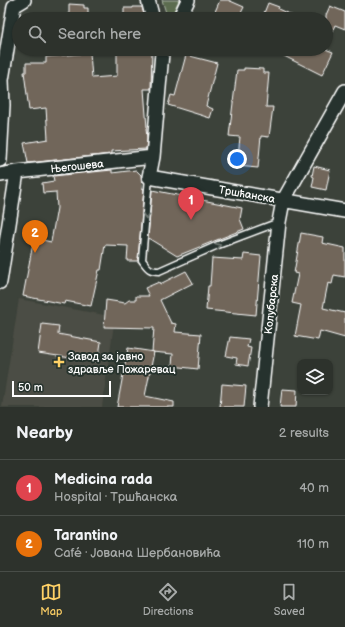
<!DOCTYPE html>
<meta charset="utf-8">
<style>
body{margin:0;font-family:"Balsamiq Sans",sans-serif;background:#393e38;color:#f1f3f6}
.controls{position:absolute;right:12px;bottom:12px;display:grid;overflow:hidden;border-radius:8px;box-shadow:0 1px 3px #0004}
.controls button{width:36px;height:36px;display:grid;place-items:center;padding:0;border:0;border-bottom:1px solid #484d48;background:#2d322c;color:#f1f3f6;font:20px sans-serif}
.scale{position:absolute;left:12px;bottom:10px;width:99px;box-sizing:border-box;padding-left:4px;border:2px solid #fff;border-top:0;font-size:11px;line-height:14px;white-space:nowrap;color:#fff;-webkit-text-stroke:3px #26332d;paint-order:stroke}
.you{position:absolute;left:237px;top:159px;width:14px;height:14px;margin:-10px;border:3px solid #fff;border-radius:50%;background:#1a73e8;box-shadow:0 0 0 6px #1a73e833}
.badge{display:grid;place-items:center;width:26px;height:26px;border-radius:50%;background:#ffd166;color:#fff;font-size:13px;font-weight:700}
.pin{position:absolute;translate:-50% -33px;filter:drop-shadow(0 1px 2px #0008)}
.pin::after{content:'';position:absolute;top:21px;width:14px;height:12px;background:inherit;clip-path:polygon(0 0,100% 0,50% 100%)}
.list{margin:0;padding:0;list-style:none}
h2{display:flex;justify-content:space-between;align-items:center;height:52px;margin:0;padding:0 16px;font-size:17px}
h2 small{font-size:13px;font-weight:400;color:#a7aaa9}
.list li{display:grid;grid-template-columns:26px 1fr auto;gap:12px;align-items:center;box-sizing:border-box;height:56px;padding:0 16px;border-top:1px solid #484d48}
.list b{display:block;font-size:15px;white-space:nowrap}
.list p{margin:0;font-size:13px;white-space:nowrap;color:#a7aaa9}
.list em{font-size:13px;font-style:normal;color:#a7aaa9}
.icon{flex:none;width:22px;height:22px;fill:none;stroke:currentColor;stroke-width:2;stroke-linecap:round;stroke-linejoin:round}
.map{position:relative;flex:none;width:345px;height:407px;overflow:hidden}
.search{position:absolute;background:#2d322c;box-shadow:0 1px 3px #0004;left:12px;right:12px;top:12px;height:44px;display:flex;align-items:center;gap:10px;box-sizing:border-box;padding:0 14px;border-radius:22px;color:#a7aaa9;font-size:15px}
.sheet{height:164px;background:#2d322c}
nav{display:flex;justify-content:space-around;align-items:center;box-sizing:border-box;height:56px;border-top:1px solid #484d48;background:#2d322c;font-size:11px;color:#a7aaa9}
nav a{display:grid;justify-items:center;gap:2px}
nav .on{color:#ffd166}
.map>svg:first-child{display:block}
</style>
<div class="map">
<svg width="345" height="407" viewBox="0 0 345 407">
<rect width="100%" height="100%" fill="#3c423a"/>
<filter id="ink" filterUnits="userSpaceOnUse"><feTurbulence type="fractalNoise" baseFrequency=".025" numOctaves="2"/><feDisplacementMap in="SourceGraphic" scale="8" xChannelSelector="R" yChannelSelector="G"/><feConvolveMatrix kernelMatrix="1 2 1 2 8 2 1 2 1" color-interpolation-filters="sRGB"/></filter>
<g filter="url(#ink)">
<!-- built -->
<path fill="#4c4d44" d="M19 299 115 317 102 407H2Z"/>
<!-- green -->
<path fill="#5b6c4f" stroke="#adb6a7" d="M162 0H179L170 19H168Z"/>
<!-- building -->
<path fill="#71665a" stroke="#fff" d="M220 0H228L244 7 238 19H225L214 14Z
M268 3 279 7 278 9 300 19H276L264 13Z
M69 4 84 5V8H88V19H69Z
M330 6 345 12V29L335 25 326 45V15Z
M133 7H142L144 15 143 19H124V8H133Z
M117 49H152L151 89H144L147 128H146L147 139 146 149 111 151V154L28 163 24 143 48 139 46 108 29 110 24 72H26V63H46V57L90 53 92 78 117 76Z
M270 49H325L333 52 322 75Z
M186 55 217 63 206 106 213 109 210 118 168 105 171 95 175 96Z
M244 68 263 69V73H269L266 107H273L269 137 261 136 258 168 237 166 240 137 229 136 237 70H244Z
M314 166 330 170 326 190 312 187 314 177 312 176Z
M112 170V173L136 170 141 175 142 188 144 189 138 261H127L128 246 105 245 101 270H99L91 306 65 301 64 304 23 296 34 238 51 242 57 208 56 192 43 193 42 183 54 181 53 176Z
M152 190 242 208 240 219 244 229 177 256 148 238Z
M301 233 323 237 322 243 345 248V277L334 275 332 284 328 283 323 308 345 313V338L320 331 318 340 295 336 301 305 292 303 298 274 294 273Z
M244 254 261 256 256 315 206 310 208 286H210L212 258 243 260Z
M186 271 193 283 160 300 171 323 176 324 175 332 201 334 198 369 172 366 173 354 152 352 154 328 104 327 106 300 125 303 129 300H136V296H149L145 288 159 282 160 284Z
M42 324 59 326 58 334 101 342 98 362 38 353Z
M230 337 249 339 247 347 251 348 248 366 236 364 237 358 226 356Z
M128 348 154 352 145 396 174 402V407H117Z
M222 384 246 386 244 407H220Z
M282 389 297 390 296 407H280Z"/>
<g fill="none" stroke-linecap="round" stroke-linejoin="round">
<!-- lane casing -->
<g stroke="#fff" stroke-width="9">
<path id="lane" d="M149 177 142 260C148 268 149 271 159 271L218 245 279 222"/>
</g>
<!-- street casing -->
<g stroke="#fff" stroke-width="16">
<path id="street" d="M148 0 153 19
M179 19 188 0
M161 49 162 53 153 157 149 177 345 211
M0 160 3 105 2 80 14 6 24 0
M0 175 17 172 153 157
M0 282 17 172
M260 407 279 222 283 201 345 91"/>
</g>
<!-- lane -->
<use href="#lane" stroke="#26332d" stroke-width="6"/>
<!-- street -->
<use href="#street" stroke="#26332d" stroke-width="13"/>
</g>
<!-- one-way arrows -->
<defs><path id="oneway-chevron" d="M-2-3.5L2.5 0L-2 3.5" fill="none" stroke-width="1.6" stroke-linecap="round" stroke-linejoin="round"/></defs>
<g stroke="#727a76">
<use href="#oneway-chevron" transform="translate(146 216) rotate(95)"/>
<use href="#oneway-chevron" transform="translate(218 246) rotate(-22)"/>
</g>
</g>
<!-- markers -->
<path fill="#ffd166" stroke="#26332d" stroke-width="1.5" d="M57 356h4v4h4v4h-4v4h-4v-4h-4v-4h4z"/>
<g text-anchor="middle" stroke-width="4" stroke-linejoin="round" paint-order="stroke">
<!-- street labels -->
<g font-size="11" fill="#fff" stroke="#26332d">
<text transform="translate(77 166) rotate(-6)" y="4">Његошева</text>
<text transform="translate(247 194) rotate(10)" y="4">Тршћанска</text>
<text transform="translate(271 304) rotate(-84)" y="4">Колубарска</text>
</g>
<!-- poi labels -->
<g font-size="11" fill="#fff" stroke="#26332d" text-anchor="start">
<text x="68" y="360">Завод за јавно<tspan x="68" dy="13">здравље Пожаревац</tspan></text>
</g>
</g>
</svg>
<div class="controls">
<button><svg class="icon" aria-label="layers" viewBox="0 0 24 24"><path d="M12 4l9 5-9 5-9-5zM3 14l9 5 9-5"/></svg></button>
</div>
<div class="scale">50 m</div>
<div class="you"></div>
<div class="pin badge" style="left:191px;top:220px;background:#e0444e">1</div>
<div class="pin badge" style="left:35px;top:253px;background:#e8710a">2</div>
<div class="search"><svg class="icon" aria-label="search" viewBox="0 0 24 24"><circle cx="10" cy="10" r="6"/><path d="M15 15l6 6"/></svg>Search here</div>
</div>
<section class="sheet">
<h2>Nearby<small>2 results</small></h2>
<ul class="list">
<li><span class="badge" style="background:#e0444e">1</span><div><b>Medicina rada</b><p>Hospital · Тршћанска</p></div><em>40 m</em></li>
<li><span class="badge" style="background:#e8710a">2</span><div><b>Tarantino</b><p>Café · Јована Шербановића</p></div><em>110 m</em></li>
</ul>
</section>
<nav>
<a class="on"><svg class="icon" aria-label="map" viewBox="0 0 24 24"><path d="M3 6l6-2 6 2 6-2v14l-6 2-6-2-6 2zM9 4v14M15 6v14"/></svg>Map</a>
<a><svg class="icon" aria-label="directions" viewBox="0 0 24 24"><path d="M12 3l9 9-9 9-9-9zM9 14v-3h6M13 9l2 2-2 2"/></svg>Directions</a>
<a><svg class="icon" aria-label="saved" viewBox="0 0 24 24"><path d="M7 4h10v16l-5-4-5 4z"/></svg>Saved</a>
</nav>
